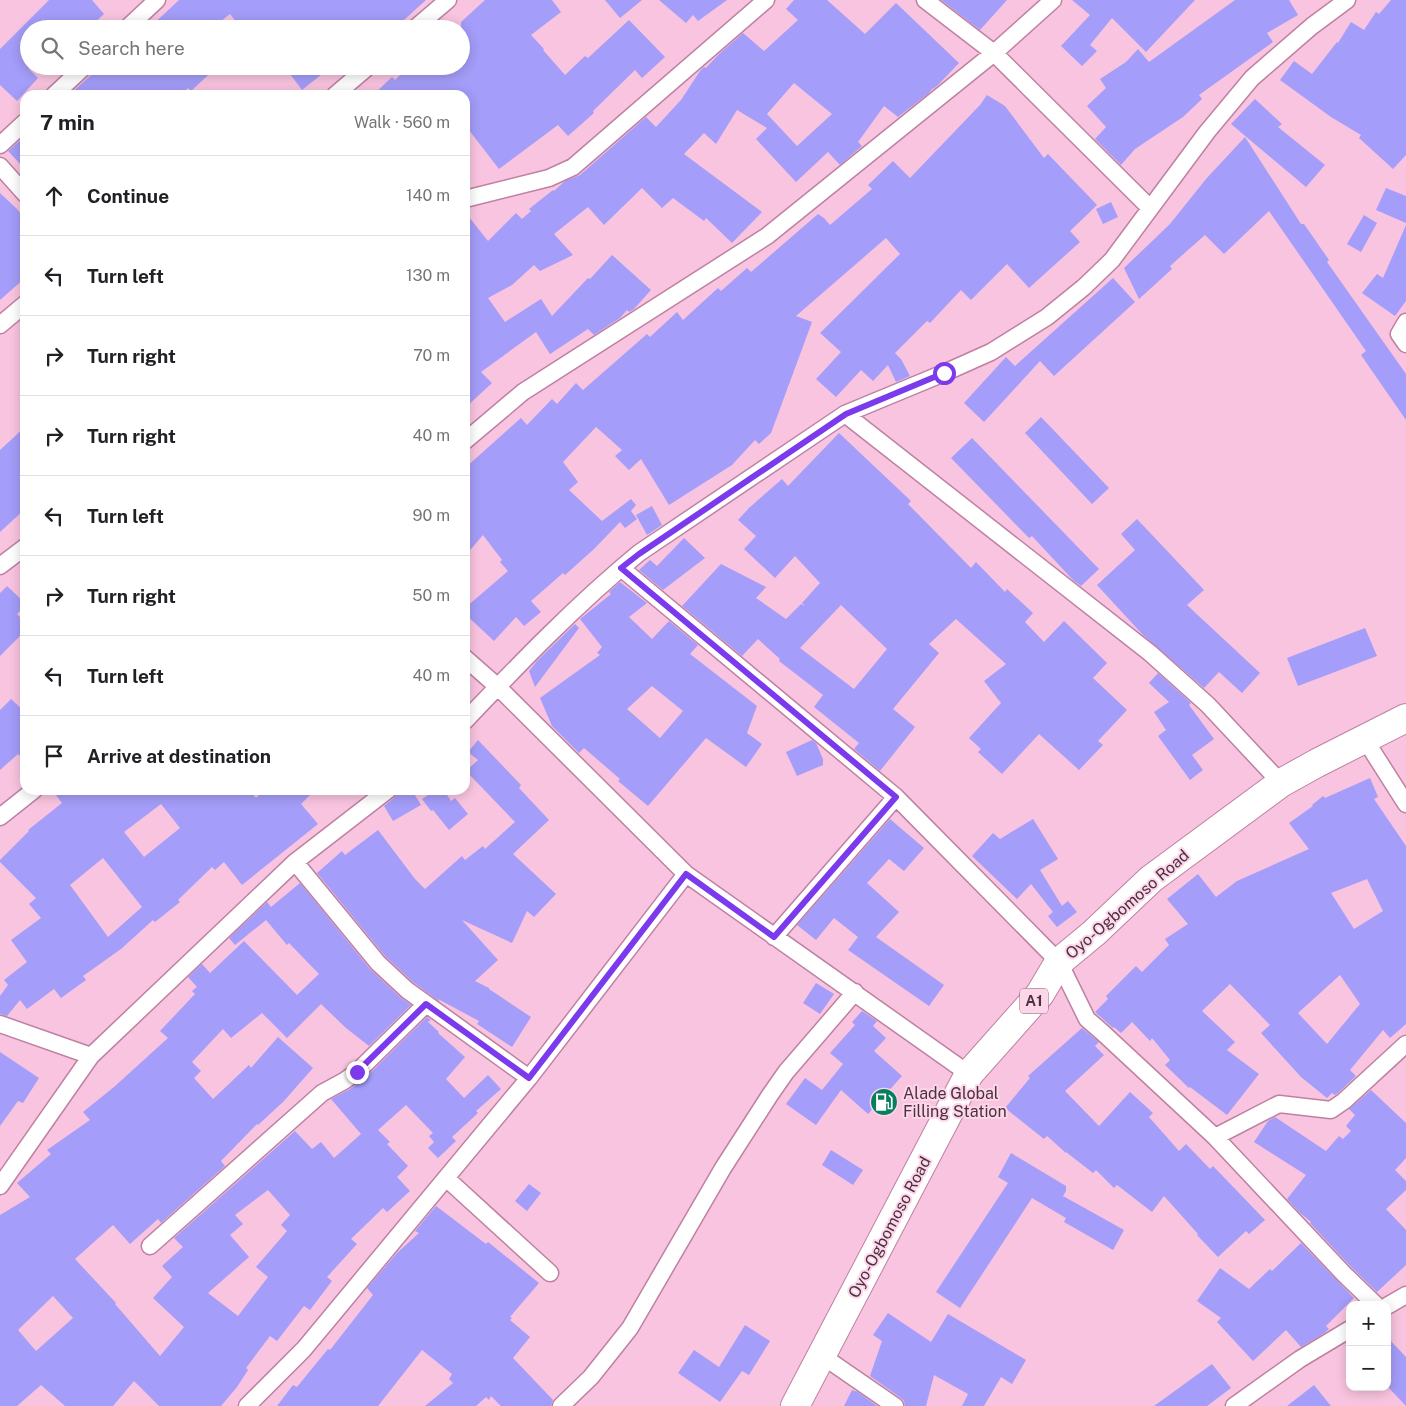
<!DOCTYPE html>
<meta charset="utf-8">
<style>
body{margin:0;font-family:"Public Sans",sans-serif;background:#f6f6f6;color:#202124}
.controls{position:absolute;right:15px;bottom:15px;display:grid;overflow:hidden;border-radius:10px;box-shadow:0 2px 12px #0003}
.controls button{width:45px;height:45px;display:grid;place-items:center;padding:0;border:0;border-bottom:1px solid #e0e0e0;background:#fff;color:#202124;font:25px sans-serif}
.stop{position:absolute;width:15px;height:15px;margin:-11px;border:4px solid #7c3aed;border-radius:50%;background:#fff}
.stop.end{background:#7c3aed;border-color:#fff;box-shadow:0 1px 5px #0008}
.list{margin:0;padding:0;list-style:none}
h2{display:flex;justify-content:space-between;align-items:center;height:65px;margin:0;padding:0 20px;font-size:21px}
h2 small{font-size:16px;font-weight:400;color:#757577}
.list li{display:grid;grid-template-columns:32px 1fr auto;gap:15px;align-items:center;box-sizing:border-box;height:80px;padding:0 20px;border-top:1px solid #e0e0e0}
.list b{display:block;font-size:19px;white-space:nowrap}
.list em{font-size:16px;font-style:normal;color:#757577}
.icon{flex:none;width:28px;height:28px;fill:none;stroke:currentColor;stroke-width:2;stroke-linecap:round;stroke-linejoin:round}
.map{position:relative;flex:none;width:1406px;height:1406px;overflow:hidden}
.search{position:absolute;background:#fff;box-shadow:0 2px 12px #0003;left:20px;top:20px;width:450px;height:55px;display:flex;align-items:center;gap:12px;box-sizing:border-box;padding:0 18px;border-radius:28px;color:#757577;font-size:19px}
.panel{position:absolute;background:#fff;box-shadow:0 2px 12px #0003;left:20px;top:90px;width:450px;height:705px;border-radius:15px}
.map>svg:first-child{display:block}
</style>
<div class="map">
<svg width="1406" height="1406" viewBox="0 0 1406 1406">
<rect width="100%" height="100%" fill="#f9c4df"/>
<!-- building -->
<path fill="#a49df9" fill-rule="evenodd" d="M49 0H92L104 14 88 29H29V69L38 78 17 101 0 85V49Z
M179 0H426L394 29H242L230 14 211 29H148Z
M485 0H552L561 12 531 35 544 49 543 50 565 75 585 56 588 58 629 20 665 57 642 78 635 70 593 111 594 113 568 136 558 125 499 169 465 125V95H373L392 77 395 80 409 66H461V22Z
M605 0H642L620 18Z
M659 0H727L698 21 693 15 686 23Z
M794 0H827L865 34 896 3 959 63 938 85 933 89V88L929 93 898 117 884 106 858 142 862 146 840 165 828 152 796 182 756 139 767 128 737 110 716 144 704 133 684 154 762 212 732 243 706 218 704 221 673 198 662 208 642 188 604 225 588 207 554 234 573 255 540 271 534 265 512 285 488 298 505 322 541 299 552 316 588 278 590 279 612 255 651 290 634 309 629 312 627 310 620 318 594 335 588 329 550 354 536 332 481 372 492 383 465 408V212L488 241 516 213 522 219 531 211 529 209 553 190 554 191 565 181 580 175 646 117 656 127 681 100 700 71 704 67 706 68 719 54 743 33 764 51 798 20 786 9ZM794 83 832 114 797 146 767 114Z
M941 0H1007L980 30Z
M1072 0H1195L1146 52 1112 18 1090 45 1097 51 1082 66 1061 46 1090 15Z
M1235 0H1289L1298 15 1267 33 1273 42 1199 95 1202 99 1183 117 1135 149 1121 165 1095 139 1106 127 1087 106 1106 88 1100 79 1126 62 1138 49 1149 62Z
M1391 0H1406V155L1393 169 1359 138 1361 135 1331 117 1280 80 1294 61 1312 74 1337 42 1338 43 1351 22 1364 30 1376 12 1379 14Z
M101 66 108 75 118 66H218L191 91 188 88 180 95H69Z
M284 66H332L302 90Z
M987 95 1005 106 1044 158 1048 154 1097 205 1070 231 1080 242 1029 288 1007 264 971 300 961 290 930 323 927 321 895 353 901 359 910 376 896 382 888 365 873 381 861 370 836 397 816 379 841 352 820 333 900 254 886 238 796 316 812 322 771 433 759 444 755 440 732 465 669 505 641 459 629 470 615 456 622 450 596 427 563 462 578 482 569 490 602 521 631 499 636 505 631 511 637 519 625 528 620 522 594 549 565 575 563 573 531 601 541 612 524 626 516 617 494 641 465 614V608L508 571 500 562 502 560 483 535 465 556V468L521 418 527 425 552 399 557 404 576 383 583 390 647 334 650 337 677 312 683 320 718 288 721 291 747 268 751 272 818 214 824 218 830 225 872 189 868 185 893 161 910 178 980 105Z
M1255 99 1282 124 1278 127 1325 165 1306 187 1231 124Z
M25 136V169L8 151Z
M1245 137 1301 224H1304L1329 260 1327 262 1406 374V420L1361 355 1366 351 1269 211 1224 254 1205 235 1170 266 1172 269 1139 299 1124 268 1170 224 1206 179Z
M1386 188 1406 196V223L1376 210Z
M0 193 17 209 25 219V278L0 300Z
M1111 202 1118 217 1103 224 1096 209Z
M1364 215 1377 223 1361 252 1347 244Z
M1406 225V301L1395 316 1362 293 1377 274 1383 278Z
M1113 278 1135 302 1054 376 1040 361 984 422 964 403 1006 357 1015 366Z
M1041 417 1109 488 1092 504 1025 433Z
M25 427V509L0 532V450Z
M839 433 911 501 908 504 971 568 976 562 1005 592 1007 589 1033 613 1025 622 1044 642 1064 621 1107 663 1093 678 1127 710 1098 741 1103 745 1079 770 1039 734 1002 774 978 752 981 749 969 738 1001 703 984 681 1006 664 956 619 929 644 939 653 893 709 915 727 880 771 854 749 859 743 814 707 823 695 779 661 780 659 758 639 742 656 682 606 721 564 766 587 756 598 786 619 801 604 805 606 802 603 820 583 795 556 775 578 744 549 756 536 738 520 749 508 782 479 788 486ZM841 605 887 649 854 689 800 648Z
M972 438 1099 569 1081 586 1073 580 1032 536 1029 538 951 458Z
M652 506 662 525 647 535 636 515Z
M1137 519 1204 590 1187 605 1260 673 1242 693 1219 672 1204 688 1143 635 1097 585 1135 550 1121 534Z
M684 538 705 558 663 590 639 570 650 560 657 566Z
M620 582 647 603 629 617 652 639 669 621 698 645 690 654 757 706 747 733 762 744 746 767 706 738 648 806 618 781 620 779 584 748 579 753 552 726 540 698 600 655 597 653 602 647 580 619 611 594 609 592ZM652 686 683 711 660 738 627 709Z
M7 586 25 603V606L17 614 25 622V631L0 656V593Z
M575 624 579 628 535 687 529 671 537 661Z
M1365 628 1377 656 1298 686 1287 658Z
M1158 673 1191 703 1189 705 1214 739 1192 755 1203 770 1190 780 1158 736 1166 730 1154 712 1169 702 1149 683Z
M11 699 25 712V761L18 754 0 770V710Z
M478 740 521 785 519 788 549 820 513 854 556 894 534 917 527 911 512 943 462 920 498 960 475 981 489 988V989L531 1017 512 1047 477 1024 479 1021 438 999 440 1002 413 982 385 956 317 873 342 851 345 855 378 830 415 879 425 889 462 856 465 860 483 846 485 849 515 822 466 771 478 760 468 752Z
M812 740 816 743 823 759V765L797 776 786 752Z
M1370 778 1378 797 1374 799 1406 846V1024L1390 1038 1383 1030 1350 1070 1356 1076 1338 1093 1335 1095 1332 1093 1327 1098 1301 1077 1261 1033 1270 1025 1230 984 1202 1011 1235 1042 1227 1050 1259 1074 1227 1115 1190 1087 1189 1088 1165 1065 1170 1060 1152 1038 1150 1041 1132 1022 1121 1033 1114 1027 1113 1028 1095 1012 1108 999 1106 996 1136 966 1142 972 1169 945 1165 939 1188 924 1167 899 1198 874 1216 897 1237 881 1309 849 1289 823 1313 806 1312 805 1323 796 1325 798ZM1367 879 1383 911 1354 929 1331 893ZM1340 975 1360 1004 1327 1044 1298 1013Z
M52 790H249L256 798 264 790H315L301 804 318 824 242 885 224 862 215 870 212 867 178 900 180 902 155 922 153 920 121 949 83 976 86 980 61 998 54 989 27 1009 20 1000 7 1016 0 1014V996L8 985 4 980 27 962 11 940 41 918 29 904 36 898 0 862V860L29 831 28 830 62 803ZM161 804 180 828 144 857 124 832ZM103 858 142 907 108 937 70 885Z
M401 790H412L421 805 393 821 384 806 394 798 398 792Z
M436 790H444L451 801 455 798 468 814 449 830 433 810 431 811 422 799Z
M890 819 924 848 904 871 889 859 867 883 899 912 876 937 944 985 929 1006 848 950 858 937 834 918 816 940 797 925Z
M1033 819 1058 859 1040 870 1062 906 1068 901 1077 912 1057 927 1048 916 1053 912 1031 884 1017 899 972 856 993 833 1000 839Z
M300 883 370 969 400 997 411 1005 369 1046 346 1028 321 1004 287 1038 262 1013 231 1038 223 1029 192 1062 201 1071 194 1078 213 1099 249 1065 251 1068 278 1037 313 1068 283 1102 258 1125 257 1124 221 1161 225 1166 161 1223 158 1219 130 1244 113 1225 75 1259 116 1303 115 1304 160 1356 184 1327 153 1298 172 1277 162 1266 183 1247 174 1238 295 1131 312 1149 321 1142 334 1158 361 1134 331 1099 350 1089 364 1079 427 1017 431 1020 428 1022 439 1032 438 1033 465 1057 446 1079 464 1098 488 1075 501 1089 476 1111 478 1113 452 1137 456 1141 438 1158 428 1148 434 1142 429 1136 433 1133 406 1105 378 1130 390 1142 387 1144 408 1166 397 1177 410 1191 387 1212 383 1208 351 1239 357 1244 327 1277 332 1281 310 1310 304 1306 277 1341 270 1336 246 1368 248 1370 237 1387 221 1406H159L134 1381 113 1406H65L41 1385 17 1406H0V1215L30 1197 17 1183 51 1154 47 1150 90 1120 83 1112 114 1087 168 1038 160 1031 195 994 192 991 197 987 188 977 202 964 210 973 244 941 297 995 319 974 289 943 287 945 266 920 235 945 229 938 267 902 271 907ZM268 1190 290 1215 281 1225 287 1231 256 1267 268 1277 238 1316 208 1293 249 1257 230 1235 243 1224 235 1215ZM53 1296 73 1318 36 1351 18 1330Z
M816 983 834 994 820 1014 803 1003Z
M862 1011 877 1021 873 1026 886 1038 874 1051 902 1076 868 1114 841 1090 816 1125 786 1104 805 1078 822 1090 843 1064 830 1053 855 1025 852 1022Z
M1082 1028 1099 1042 1095 1046 1104 1055 1065 1091 1099 1126 1130 1092 1153 1113 1149 1117 1179 1151 1186 1144 1210 1169 1213 1166 1265 1220 1249 1234 1246 1231 1218 1257 1197 1235 1198 1234 1164 1196 1152 1212 1117 1185 1114 1188 1096 1170 1093 1173 1066 1152V1153L1047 1136 1044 1139 1005 1108 1030 1078 1028 1076Z
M0 1052 39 1078 23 1103 18 1101 0 1126Z
M1371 1090 1406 1123V1158L1395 1170 1406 1181V1190L1386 1209 1406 1230V1265L1377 1292 1351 1267 1310 1223 1311 1222 1299 1212 1287 1199 1306 1175 1254 1142 1268 1121 1275 1117 1326 1151 1339 1136 1343 1139 1351 1131 1346 1126 1355 1115 1349 1109Z
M831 1150 863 1170 853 1185 822 1165Z
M1011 1153 1066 1186V1191L1063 1196 1124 1230 1113 1250 1064 1222 1066 1218 1032 1198 960 1308 936 1292 1008 1183 998 1177Z
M529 1184 541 1193 527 1211 515 1201Z
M436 1206 486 1244 488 1242 539 1283 510 1317 512 1318 510 1320 530 1337 513 1358 553 1400 551 1406H501L491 1396 489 1400 486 1397 476 1406H425L453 1383 449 1379 452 1374 422 1350 378 1406H277L293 1385 297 1387 328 1349 330 1350 373 1295 367 1288 397 1253 419 1233 415 1231Z
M1301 1243 1354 1298 1326 1326 1329 1329 1323 1334 1301 1347 1286 1330 1253 1361 1217 1322 1221 1318 1197 1301 1220 1268 1249 1289 1270 1269 1272 1271Z
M888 1313 931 1342 948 1314 1026 1360 1012 1384 1001 1377 984 1406H962L968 1394 934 1375 926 1406H905L904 1401 901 1398 870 1376 882 1341 873 1335Z
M745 1325 770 1341 749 1375 742 1371 720 1402 678 1373 694 1350 719 1367Z
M1387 1337 1406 1357V1406L1387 1386Z
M1212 1364 1231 1388 1207 1406H1154Z
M1314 1385 1331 1406H1287Z
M852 1390 858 1392 877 1406H844Z"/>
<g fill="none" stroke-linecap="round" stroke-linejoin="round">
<!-- street casing -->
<g stroke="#be81a2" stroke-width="19">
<path id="street" d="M925 0 994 53 1150 208
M126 29 157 0
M414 29 448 0
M54 95 85 66
M335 95 369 66
M0 145 25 122
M0 166 25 194
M465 199 549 178 573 167 766 0
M1406 322 1399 334 1406 344
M0 325 25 304
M845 414 1150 653 1208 705 1281 783
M465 441 523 392 767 236 994 53 1053 0
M0 566 25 547
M621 568 896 797 1059 962 1087 1019 1102 1032 1215 1137 1344 1274 1376 1305
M465 658 498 687 686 874 969 1074
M465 721C520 663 577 604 639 553L845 414 944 373 991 352 1047 317 1084 287 1112 260 1207 132 1252 78 1312 26 1347 0
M1364 738 1406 804
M0 817 34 790
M295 862 378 963 407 990 529 1078
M774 937 896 797
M0 1024 91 1056
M1215 1137 1279 1104 1331 1110 1344 1101 1406 1044
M446 1178 550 1273
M0 1186 91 1056 295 862 388 790
M150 1246 322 1093 344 1081 357 1072 426 1004
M1387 1306 1406 1295
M821 1355 895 1406
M247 1406 304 1349 529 1078 686 874
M561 1406 591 1377 630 1328 723 1168 770 1095 786 1072 855 992
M1234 1406 1300 1359 1350 1329"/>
</g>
<!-- highway casing -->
<g stroke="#be81a2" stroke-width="30">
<path id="highway" d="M795 1406 969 1074 1040 994 1059 962 1094 933 1151 879 1281 783 1317 763 1406 718"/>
</g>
<!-- street -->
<use href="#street" stroke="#fff" stroke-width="16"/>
<!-- highway -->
<use href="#highway" stroke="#fff" stroke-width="28"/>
</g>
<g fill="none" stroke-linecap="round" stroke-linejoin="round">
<!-- route -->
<path stroke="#7c3aed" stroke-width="6" d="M357 1072 426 1004 529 1078 686 874 774 937 896 797 621 568 639 554 846 414 944 373"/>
</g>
<!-- icons -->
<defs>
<g id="fuel-disc" transform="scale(1.4375)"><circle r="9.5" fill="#067f5d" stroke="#fed6ea"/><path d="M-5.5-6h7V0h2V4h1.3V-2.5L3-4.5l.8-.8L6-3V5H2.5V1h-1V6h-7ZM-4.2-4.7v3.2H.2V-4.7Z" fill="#fff"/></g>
</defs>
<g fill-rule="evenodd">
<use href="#fuel-disc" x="884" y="1102"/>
</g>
<g text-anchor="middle" stroke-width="4" stroke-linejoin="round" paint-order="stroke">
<!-- shield labels -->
<rect fill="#fed6ea" stroke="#816272" stroke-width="1" x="1020" y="988.5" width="28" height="25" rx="4"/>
<g font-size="15" font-weight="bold" fill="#4b313f">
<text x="1034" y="1006">A1</text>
</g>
<!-- street labels -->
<g font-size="16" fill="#4b313f" stroke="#fed6ea">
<text transform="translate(1127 904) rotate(-41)" y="6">Oyo-Ogbomoso Road</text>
<text transform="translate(889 1227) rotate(-62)" y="6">Oyo-Ogbomoso Road</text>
</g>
<!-- poi labels -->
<g font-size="16" fill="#4b313f" stroke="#fed6ea" text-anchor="start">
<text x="903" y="1099">Alade Global<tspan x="903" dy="18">Filling Station</tspan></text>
</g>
</g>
</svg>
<div class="controls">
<button>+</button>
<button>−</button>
</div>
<div class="stop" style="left:944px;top:373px"></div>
<div class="stop end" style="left:357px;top:1072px"></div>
<div class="search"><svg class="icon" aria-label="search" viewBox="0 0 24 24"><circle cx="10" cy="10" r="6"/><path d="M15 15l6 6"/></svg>Search here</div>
<section class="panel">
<h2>7 min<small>Walk · 560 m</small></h2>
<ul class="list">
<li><svg class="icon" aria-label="ahead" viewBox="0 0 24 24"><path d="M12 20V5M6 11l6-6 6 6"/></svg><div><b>Continue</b></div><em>140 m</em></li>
<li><svg class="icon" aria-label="left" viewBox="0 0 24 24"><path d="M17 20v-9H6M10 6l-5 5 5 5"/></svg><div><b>Turn left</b></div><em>130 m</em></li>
<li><svg class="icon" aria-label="right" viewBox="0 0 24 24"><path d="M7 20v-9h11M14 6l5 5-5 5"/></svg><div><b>Turn right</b></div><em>70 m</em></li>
<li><svg class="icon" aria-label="right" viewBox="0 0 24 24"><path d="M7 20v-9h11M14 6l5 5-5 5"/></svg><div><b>Turn right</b></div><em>40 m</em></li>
<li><svg class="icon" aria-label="left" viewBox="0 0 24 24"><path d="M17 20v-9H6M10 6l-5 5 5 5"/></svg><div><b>Turn left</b></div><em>90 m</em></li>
<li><svg class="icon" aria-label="right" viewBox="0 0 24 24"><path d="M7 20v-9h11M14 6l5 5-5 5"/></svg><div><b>Turn right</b></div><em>50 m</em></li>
<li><svg class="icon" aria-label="left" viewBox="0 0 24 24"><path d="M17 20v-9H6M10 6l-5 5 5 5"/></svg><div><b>Turn left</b></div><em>40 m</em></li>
<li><svg class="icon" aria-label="arrive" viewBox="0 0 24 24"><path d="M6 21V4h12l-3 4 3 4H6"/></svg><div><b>Arrive at destination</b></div></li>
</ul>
</section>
</div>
